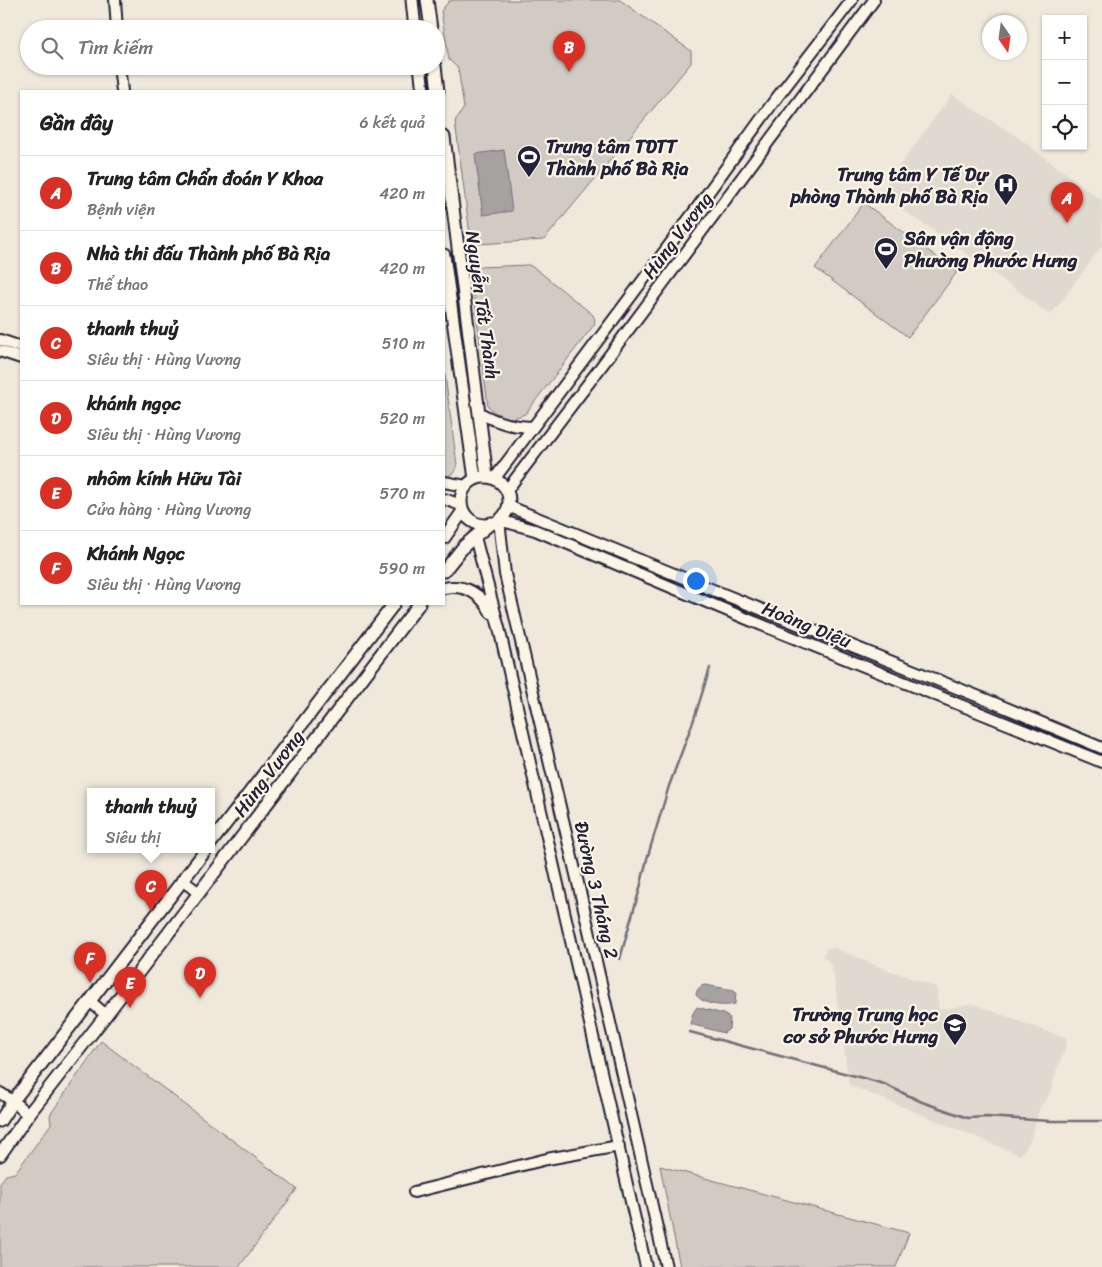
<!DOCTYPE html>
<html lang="vi">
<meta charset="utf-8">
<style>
body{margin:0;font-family:Sriracha,sans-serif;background:#f2f2f2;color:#222}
.controls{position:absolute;right:15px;top:15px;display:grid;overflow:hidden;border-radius:0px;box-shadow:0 1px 4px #0004}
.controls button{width:45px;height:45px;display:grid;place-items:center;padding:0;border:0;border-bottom:1px solid #e0e0e0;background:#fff;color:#222;font:25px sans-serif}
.compass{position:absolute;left:982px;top:15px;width:45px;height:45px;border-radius:50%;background:#fff;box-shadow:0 1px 4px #0004;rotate:167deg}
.you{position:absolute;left:695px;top:580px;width:18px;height:18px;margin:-12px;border:4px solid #fff;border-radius:50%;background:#1a73e8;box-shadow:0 0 0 8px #1a73e833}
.badge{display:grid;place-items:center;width:32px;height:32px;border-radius:50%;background:#d93025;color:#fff;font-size:16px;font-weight:700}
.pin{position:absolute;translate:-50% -41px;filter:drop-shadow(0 1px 2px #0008)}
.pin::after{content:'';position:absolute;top:26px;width:18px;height:15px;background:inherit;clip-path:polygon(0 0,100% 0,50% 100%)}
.popup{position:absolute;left:87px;top:788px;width:128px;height:65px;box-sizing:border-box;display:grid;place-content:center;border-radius:0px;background:#fff;filter:drop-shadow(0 1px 4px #0005);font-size:16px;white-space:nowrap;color:#767676}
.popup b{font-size:19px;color:#222}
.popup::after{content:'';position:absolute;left:50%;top:100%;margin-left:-10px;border:10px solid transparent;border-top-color:#fff}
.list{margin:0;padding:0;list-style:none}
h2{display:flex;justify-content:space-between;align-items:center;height:65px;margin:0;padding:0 20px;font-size:21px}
h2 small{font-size:16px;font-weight:400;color:#767676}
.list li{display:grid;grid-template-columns:32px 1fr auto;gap:15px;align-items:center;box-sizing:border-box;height:75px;padding:0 20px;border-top:1px solid #e0e0e0}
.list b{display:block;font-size:19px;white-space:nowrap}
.list p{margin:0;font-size:16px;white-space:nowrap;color:#767676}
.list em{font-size:16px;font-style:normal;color:#767676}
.icon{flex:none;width:28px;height:28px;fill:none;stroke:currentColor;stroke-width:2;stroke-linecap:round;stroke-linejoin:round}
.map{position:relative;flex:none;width:1102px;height:1267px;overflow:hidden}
.search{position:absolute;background:#fff;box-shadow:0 1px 4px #0004;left:20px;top:20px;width:425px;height:55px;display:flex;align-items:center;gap:12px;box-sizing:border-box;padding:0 18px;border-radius:28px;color:#767676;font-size:19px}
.panel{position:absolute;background:#fff;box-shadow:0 1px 4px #0004;left:20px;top:90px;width:425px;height:515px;border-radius:0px}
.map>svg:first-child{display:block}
</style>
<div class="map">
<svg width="1102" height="1267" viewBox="0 0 1102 1267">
<rect width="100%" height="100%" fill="#efe8db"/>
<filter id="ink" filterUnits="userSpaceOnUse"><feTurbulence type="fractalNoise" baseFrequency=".02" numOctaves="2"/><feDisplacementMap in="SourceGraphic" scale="10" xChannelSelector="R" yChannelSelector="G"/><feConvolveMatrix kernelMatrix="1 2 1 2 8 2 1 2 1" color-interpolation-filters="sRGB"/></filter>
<g filter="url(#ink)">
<!-- built -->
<path fill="#e0d9cf" d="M952 94 978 112 1018 137 1102 201V246L1051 315 944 237 905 212 879 194Z
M827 948H835L872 964 936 987 939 1010 973 1004 1067 1039 1064 1053 1057 1068 1052 1088 1046 1100 1040 1106 1030 1141 1020 1155 849 1085 833 970 828 960 822 956Z"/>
<!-- green -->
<path fill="#d1cbc3" stroke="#7a767f" d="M456 0H620L691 51V63L544 240 477 244 470 235 455 121 464 108 458 68 449 60 441 11 449 1Z
M864 203 957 272 908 337 815 268Z
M529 265 536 269 593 315 595 320 594 325 525 414C507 421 501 419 488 406L471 274 478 267Z
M444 368 457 465C455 473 452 475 444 477Z
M101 1041 297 1189 239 1267H0V1183L6 1175 15 1173 51 1124 50 1115Z
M660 1166 909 1233 896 1267H680Z"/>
<!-- water -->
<path fill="#a6a2a2" stroke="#716f79" d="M504 150 512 211 483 215 475 154Z
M705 985 734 990 736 992 735 1004C723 1007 704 1005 696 995 697 989 699 986 705 985Z
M697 1007 723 1014 730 1018 729 1029 724 1033 690 1024 693 1013Z"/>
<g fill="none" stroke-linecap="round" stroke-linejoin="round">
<!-- stream -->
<path stroke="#716f79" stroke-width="2.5" d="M620 959 629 926 639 892 647 859 669 786 694 719 710 668
M690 1032 870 1080 884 1084 922 1102 968 1118 986 1117 1050 1121H1102"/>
<!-- secondary casing -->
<g stroke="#22223b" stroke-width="14">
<path id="secondary" d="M115 0 117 29
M119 66 122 91
M0 340 21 347
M0 351 21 358
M480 413C498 423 511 426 532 427
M495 478 697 208 772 104 852 0
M444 482 466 486
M507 490 600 368 874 0
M444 499 461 505
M508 506 547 522 708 588 987 700 1102 748
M475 537 499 628 646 1267
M444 588C465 584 482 594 491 613
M182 880 199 893
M91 1002 106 1015
M0 1093 13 1101 28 1115
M414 1192 547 1159 619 1146
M666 1267 582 900 505 574 499 520 535 530 752 621 1102 762"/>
</g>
<!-- primary casing -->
<g stroke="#22223b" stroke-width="15">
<path id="primary" d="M412 0 415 29
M427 0 431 29
M420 66 423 91
M435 66 438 91
M444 137 487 477
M444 255 475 479
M461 501a24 24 0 1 1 48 0a24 24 0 1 1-48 0Z
M444 538 463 511
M444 571 464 546 491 523
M211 843 394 604
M0 1121 13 1101 206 850
M0 1155 28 1115 106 1015 419 604"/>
</g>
<!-- secondary -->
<use href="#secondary" stroke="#fcf5e5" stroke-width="10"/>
<!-- primary -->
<use href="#primary" stroke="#fcf5e5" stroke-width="11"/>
</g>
</g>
<!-- icons -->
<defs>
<g id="stadium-pin" transform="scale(1.25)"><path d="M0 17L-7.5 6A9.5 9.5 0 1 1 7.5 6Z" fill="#22223b" stroke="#fcf5e5"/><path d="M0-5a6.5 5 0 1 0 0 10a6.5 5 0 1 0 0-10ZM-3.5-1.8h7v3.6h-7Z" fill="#fff"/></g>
<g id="hospital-pin" transform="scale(1.25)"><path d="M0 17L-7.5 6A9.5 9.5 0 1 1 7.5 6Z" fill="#22223b" stroke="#fcf5e5"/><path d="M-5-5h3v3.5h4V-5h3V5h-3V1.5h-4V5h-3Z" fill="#fff"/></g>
<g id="school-pin" transform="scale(1.25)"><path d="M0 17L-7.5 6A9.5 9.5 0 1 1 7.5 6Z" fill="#22223b" stroke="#fcf5e5"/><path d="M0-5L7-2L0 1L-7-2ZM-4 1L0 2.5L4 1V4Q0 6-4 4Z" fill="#fff"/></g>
</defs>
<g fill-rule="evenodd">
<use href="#stadium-pin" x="529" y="157"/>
<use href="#hospital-pin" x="1006" y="185"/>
<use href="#stadium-pin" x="886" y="249"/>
<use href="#school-pin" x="955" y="1025"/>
</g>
<g text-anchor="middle" stroke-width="4.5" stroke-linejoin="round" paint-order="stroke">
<!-- poi labels -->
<g font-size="19" font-weight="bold" fill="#22223b" stroke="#fcf5e5" text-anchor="start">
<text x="546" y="153">Trung tâm TDTT<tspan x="546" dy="22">Thành phố Bà Rịa</tspan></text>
<text x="988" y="181" text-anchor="end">Trung tâm Y Tế Dự<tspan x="988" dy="22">phòng Thành phố Bà Rịa</tspan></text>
<text x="904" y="245">Sân vận động<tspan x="904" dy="22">Phường Phước Hưng</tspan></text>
<text x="938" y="1021" text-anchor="end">Trường Trung học<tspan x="938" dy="22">cơ sở Phước Hưng</tspan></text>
</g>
<!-- street labels -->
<g font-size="19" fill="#22223b" stroke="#fcf5e5">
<text transform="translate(677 235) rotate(-53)" y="7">Hùng Vương</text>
<text transform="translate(483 305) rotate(82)" y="7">Nguyễn Tất Thành</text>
<text transform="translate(807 624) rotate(22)" y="7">Hoàng Diệu</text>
<text transform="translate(268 773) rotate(-53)" y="7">Hùng Vương</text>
<text transform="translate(597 890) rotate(77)" y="7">Đường 3 Tháng 2</text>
</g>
</g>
</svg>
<div class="controls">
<button>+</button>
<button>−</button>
<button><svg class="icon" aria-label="locate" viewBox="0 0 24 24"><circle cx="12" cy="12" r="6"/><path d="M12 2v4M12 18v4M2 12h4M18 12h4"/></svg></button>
</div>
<svg class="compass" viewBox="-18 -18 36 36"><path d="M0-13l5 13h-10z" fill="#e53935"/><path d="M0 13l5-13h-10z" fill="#767676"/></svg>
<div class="you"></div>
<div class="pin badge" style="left:1067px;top:223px">A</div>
<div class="pin badge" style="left:569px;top:72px">B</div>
<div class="pin badge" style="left:151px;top:911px">C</div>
<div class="popup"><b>thanh thuỷ</b>Siêu thị</div>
<div class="pin badge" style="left:200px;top:998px">D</div>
<div class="pin badge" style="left:130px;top:1008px">E</div>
<div class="pin badge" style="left:90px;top:983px">F</div>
<div class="search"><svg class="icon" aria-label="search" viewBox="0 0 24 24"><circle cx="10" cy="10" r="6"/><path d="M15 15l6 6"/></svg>Tìm kiếm</div>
<section class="panel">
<h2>Gần đây<small>6 kết quả</small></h2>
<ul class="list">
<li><span class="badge">A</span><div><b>Trung tâm Chẩn đoán Y Khoa</b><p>Bệnh viện</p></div><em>420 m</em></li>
<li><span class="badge">B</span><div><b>Nhà thi đấu Thành phố Bà Rịa</b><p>Thể thao</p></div><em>420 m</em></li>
<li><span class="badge">C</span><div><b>thanh thuỷ</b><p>Siêu thị · Hùng Vương</p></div><em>510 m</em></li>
<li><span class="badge">D</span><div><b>khánh ngọc</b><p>Siêu thị · Hùng Vương</p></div><em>520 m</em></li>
<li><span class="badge">E</span><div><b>nhôm kính Hữu Tài</b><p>Cửa hàng · Hùng Vương</p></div><em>570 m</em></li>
<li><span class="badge">F</span><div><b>Khánh Ngọc</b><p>Siêu thị · Hùng Vương</p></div><em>590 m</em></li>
</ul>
</section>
</div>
